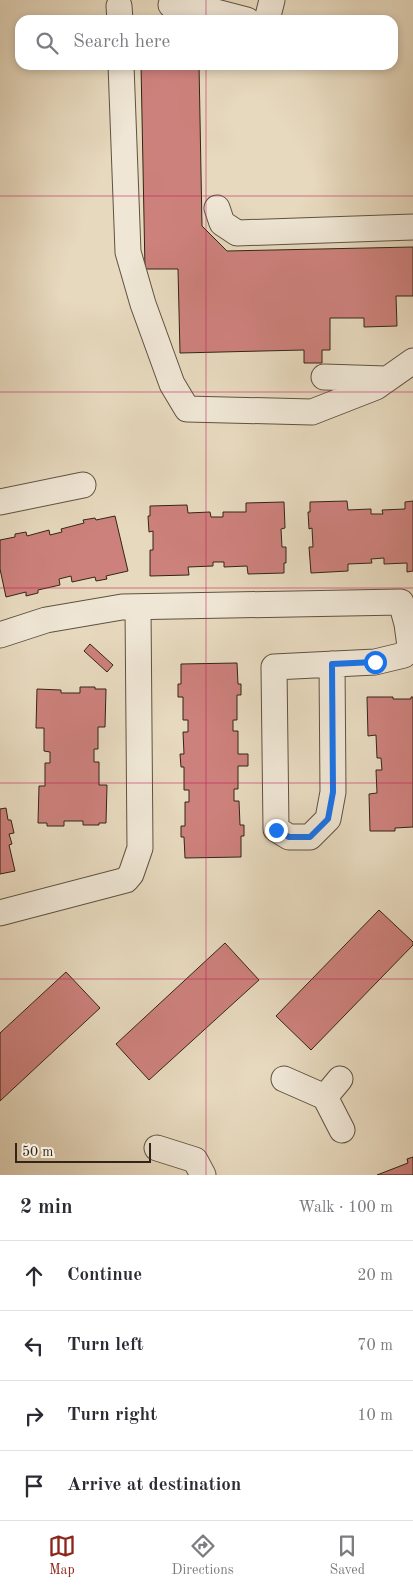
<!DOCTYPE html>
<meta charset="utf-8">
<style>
body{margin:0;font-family:"Old Standard TT",serif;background:#f7f7f7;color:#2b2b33}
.scale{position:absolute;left:15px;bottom:12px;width:136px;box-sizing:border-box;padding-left:5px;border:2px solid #322517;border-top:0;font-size:14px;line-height:18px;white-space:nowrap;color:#322517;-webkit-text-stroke:4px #efe6d5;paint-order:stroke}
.stop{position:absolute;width:15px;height:15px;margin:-11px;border:4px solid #1a73e8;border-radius:50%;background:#fff}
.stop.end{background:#1a73e8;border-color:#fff;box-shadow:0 1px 5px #0008}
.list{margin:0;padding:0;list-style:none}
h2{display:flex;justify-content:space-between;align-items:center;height:65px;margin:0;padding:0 20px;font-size:21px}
h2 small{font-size:16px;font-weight:400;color:#7c7c81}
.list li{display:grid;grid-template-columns:32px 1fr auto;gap:15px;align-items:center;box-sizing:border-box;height:70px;padding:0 20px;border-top:1px solid #e1e1e2}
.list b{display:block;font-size:19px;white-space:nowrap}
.list em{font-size:16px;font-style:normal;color:#7c7c81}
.icon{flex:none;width:28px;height:28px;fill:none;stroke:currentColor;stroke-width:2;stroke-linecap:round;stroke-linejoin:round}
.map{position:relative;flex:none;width:413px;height:1175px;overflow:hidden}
.search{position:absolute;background:#fff;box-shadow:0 2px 8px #0003;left:15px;right:15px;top:15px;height:55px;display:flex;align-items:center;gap:12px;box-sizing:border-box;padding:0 18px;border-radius:15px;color:#7c7c81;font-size:19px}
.sheet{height:345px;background:#fff}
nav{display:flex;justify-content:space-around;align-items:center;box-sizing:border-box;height:70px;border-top:1px solid #e1e1e2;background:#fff;font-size:14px;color:#7c7c81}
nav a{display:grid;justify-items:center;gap:2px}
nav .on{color:#8f2418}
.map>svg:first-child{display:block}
</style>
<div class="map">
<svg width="413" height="1175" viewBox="0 0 413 1175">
<rect width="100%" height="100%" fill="#e7d9be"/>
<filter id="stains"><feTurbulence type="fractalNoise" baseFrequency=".004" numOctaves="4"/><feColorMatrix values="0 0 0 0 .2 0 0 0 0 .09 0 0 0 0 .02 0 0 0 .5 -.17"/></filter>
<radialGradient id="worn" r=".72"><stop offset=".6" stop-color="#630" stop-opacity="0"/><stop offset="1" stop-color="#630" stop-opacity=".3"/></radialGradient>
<!-- building -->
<path fill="#cd817c" stroke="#322517" d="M141 65H199L202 226 227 251 413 247V296H396L397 326 364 327V318H330V350H322V363H304V350L180 353 178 269H145Z
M347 501 348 510 371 509V514H383L382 510 405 509V502L413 501V571L407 572V563L384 564V558L371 559 372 563 348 564V571L311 573 309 547H313L312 528 309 529 308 512H310V502Z
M284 502 285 528 281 529 282 547H286V563H284V573L248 574 247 566 224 567V562H213V566L188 567 189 575 150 576V550H153V531L149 532 148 516H150V506L187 505 188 513 210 512 211 517H223V512H246V503Z
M115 516 128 571 106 576 107 579 96 581 95 577 72 582 71 576 59 579 60 585 38 590V593L26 596V592L6 597 0 569V540L15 537V534L26 532 27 536 49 530 50 535 62 532 61 529 84 523 83 520 95 518 96 520Z
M90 644 113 665 107 672 84 651Z
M237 663 238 684H241V695H237V720H233V731H238V754H248V766H238V789H234V801H239L240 825H244V836H241V857L185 858 184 837H181V826H185V802H189V790H184V767H181L180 754H184L183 732H188V720H183V697H178V684H181V664Z
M80 687H95V689H106L105 727H98V749H94V762H99V785H107L106 823H99V825H83V821H64V826H47V823H38L39 786H45V763H50V752L44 751V728H36L37 689 61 690V693H80Z
M367 697H393V699H411V697H413V827L395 828V831H370L369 794 377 793 376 770H382L381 758H377L376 735 368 736Z
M6 808 8 820H11L14 833 9 834 12 844 9 845 15 871 0 874V809Z
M379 910 413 942V945L311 1050 276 1016Z
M225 943 259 980 149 1080 116 1044Z
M66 972 100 1008 0 1101V1033Z
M413 1157V1175H377L408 1163 407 1159Z"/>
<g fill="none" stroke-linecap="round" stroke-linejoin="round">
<!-- minor casing -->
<g stroke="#5f5241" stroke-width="27">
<path id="minor" d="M171 5 212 11 247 20
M119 6 120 20
M267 20 272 0
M121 65 128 252 143 304 172 384 187 409 312 412 376 387 413 361
M217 208 222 223 237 233 413 227
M324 377 386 379
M0 502 83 485
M0 635 46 620 122 607 401 602 407 624 410 646 404 655 375 662 274 667 276 829 289 837H310L328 819 333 792 332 664
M0 913 126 880 131 874 140 848 138 607
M284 1079 325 1097
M340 1079 325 1097 342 1130
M157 1148 195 1160 203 1175"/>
</g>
<!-- minor -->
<use href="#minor" stroke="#efe6d5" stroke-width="25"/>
</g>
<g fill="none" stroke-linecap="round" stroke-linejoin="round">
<!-- route -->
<path stroke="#1a73e8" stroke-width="6" d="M276 830 289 837H310L328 819 333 792 332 664 375 662"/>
</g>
<!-- grid -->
<path fill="none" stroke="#c2185b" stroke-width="1" stroke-opacity="0.55" d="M206 0V20M206 65V1175M0 196H413M0 392H413M0 588H413M0 783H413M0 979H413"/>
<rect width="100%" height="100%" filter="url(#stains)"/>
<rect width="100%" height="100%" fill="url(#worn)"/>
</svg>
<div class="scale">50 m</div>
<div class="stop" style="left:375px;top:662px"></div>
<div class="stop end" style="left:276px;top:830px"></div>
<div class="search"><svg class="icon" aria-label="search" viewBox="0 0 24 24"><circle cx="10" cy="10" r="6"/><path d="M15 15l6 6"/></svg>Search here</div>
</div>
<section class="sheet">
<h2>2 min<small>Walk · 100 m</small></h2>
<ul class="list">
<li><svg class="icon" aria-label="ahead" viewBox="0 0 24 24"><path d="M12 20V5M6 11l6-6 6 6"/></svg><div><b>Continue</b></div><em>20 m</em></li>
<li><svg class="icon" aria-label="left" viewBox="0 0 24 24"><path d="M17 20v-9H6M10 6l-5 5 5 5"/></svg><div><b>Turn left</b></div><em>70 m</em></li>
<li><svg class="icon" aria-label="right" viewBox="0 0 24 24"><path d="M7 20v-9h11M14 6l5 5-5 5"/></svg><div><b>Turn right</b></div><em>10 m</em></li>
<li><svg class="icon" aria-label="arrive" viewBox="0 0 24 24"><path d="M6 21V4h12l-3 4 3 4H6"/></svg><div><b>Arrive at destination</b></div></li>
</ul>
</section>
<nav>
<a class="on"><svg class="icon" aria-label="map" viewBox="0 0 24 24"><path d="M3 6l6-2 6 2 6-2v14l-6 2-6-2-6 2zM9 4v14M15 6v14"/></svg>Map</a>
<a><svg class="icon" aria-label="directions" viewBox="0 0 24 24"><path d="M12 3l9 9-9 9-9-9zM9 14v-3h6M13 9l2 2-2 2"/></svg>Directions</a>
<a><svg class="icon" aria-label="saved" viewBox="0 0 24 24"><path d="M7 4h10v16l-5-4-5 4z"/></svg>Saved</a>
</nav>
